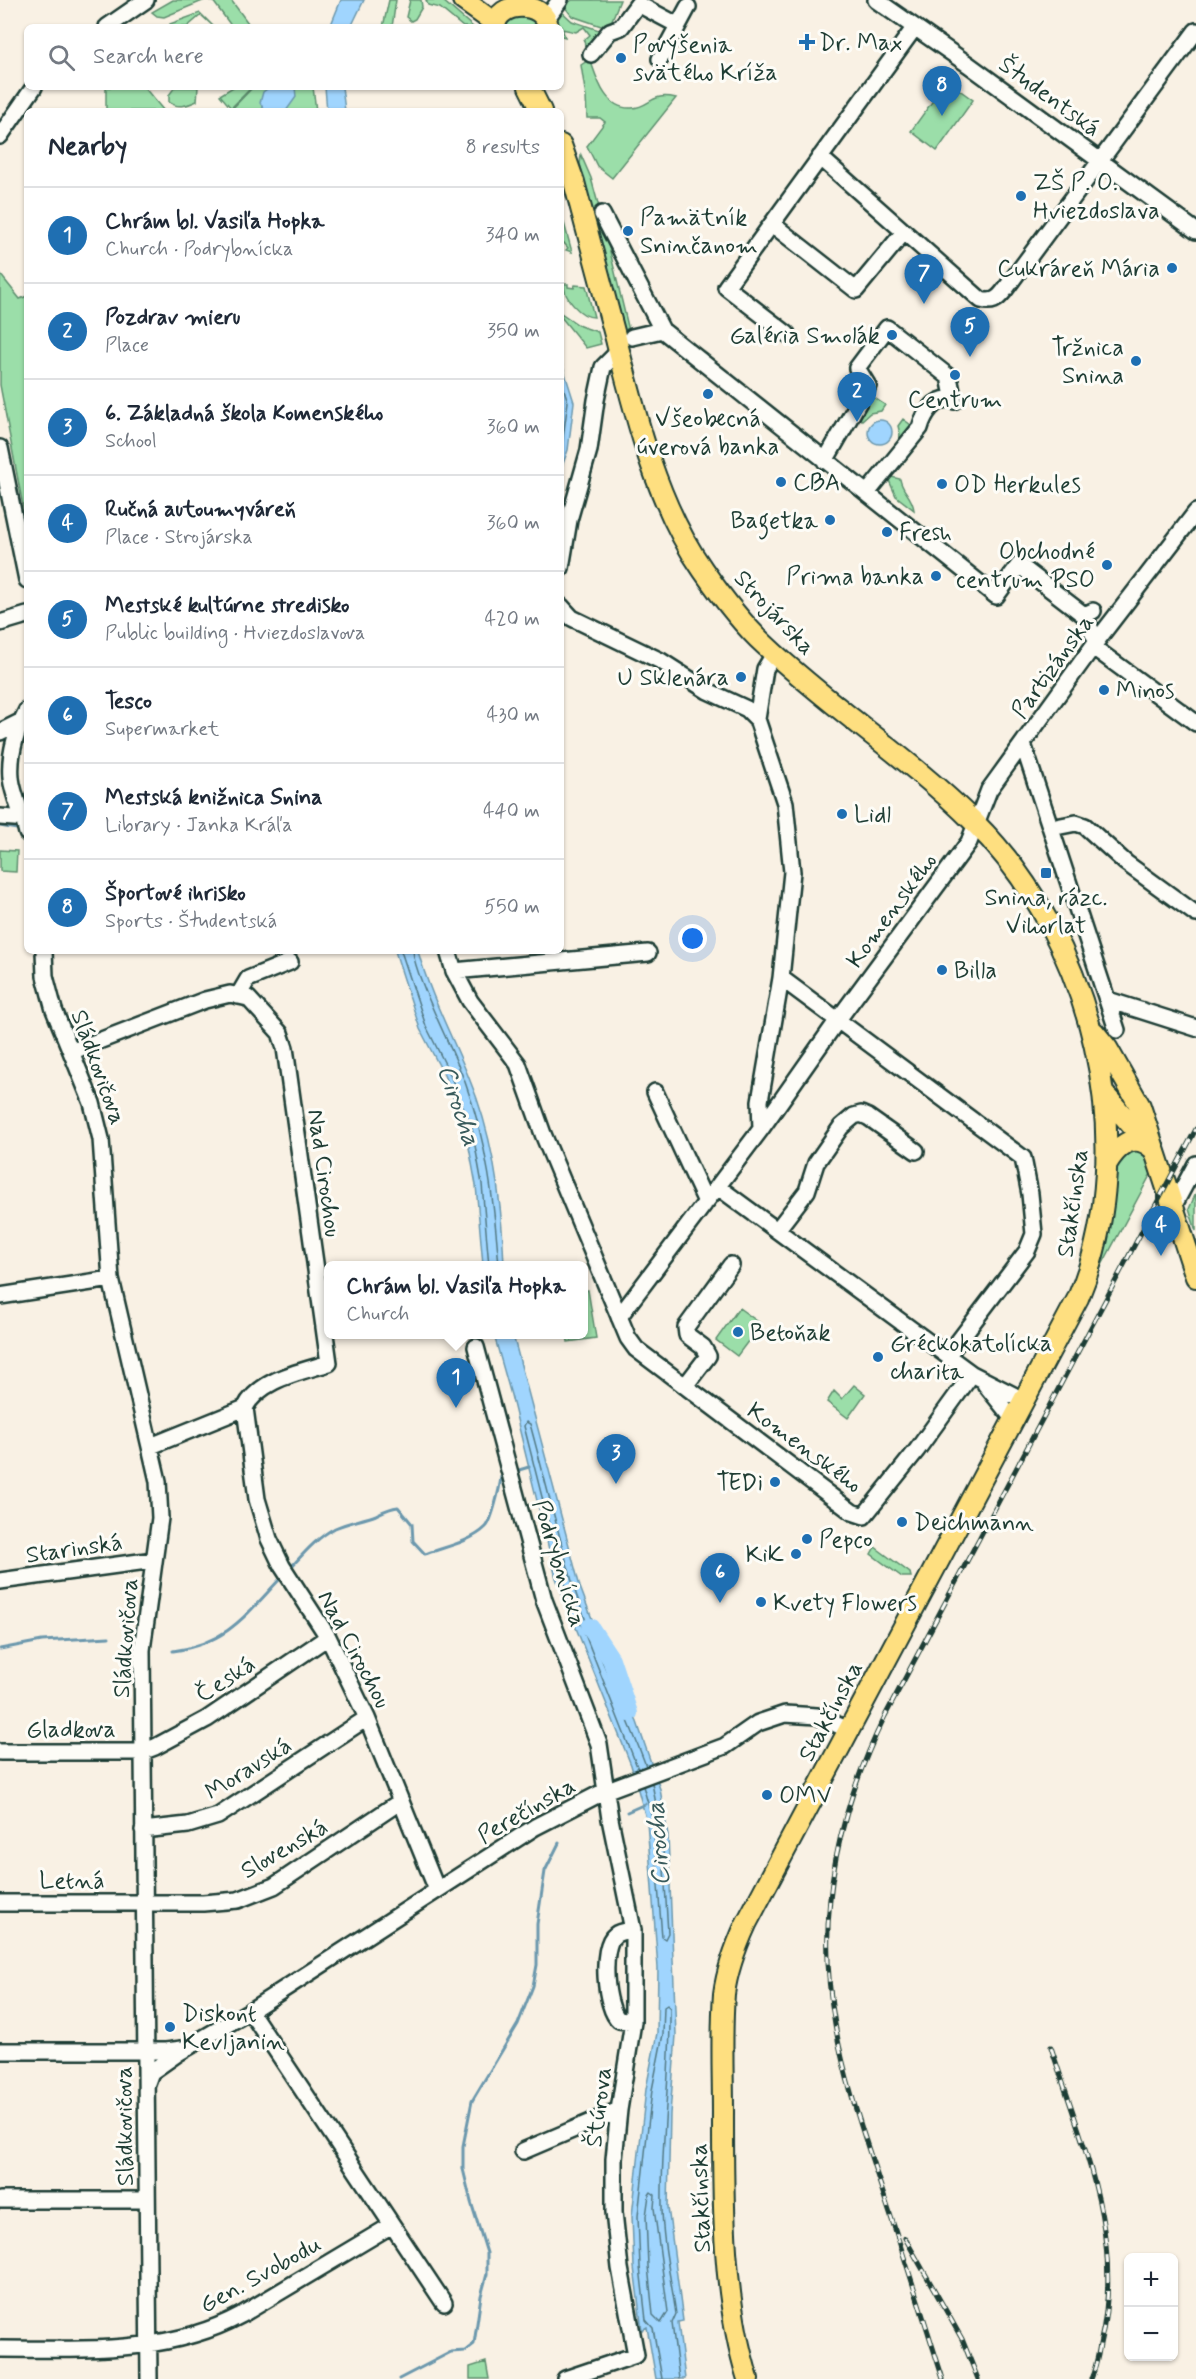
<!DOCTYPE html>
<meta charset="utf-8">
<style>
body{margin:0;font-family:Mynerve,sans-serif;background:#f2f2f3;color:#1f2937}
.controls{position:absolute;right:18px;bottom:18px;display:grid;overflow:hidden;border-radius:9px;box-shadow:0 2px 4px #0004}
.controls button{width:54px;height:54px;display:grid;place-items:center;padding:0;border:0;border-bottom:2px solid #e0e1e3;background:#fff;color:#1f2937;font:30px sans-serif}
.you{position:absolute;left:693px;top:939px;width:21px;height:21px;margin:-15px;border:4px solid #fff;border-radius:50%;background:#1a73e8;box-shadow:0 0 0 9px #1a73e833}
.badge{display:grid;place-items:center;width:39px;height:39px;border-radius:50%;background:#1f6fb2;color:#fff;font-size:20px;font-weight:700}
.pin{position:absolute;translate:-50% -50px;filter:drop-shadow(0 2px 3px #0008)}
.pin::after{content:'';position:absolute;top:32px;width:21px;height:18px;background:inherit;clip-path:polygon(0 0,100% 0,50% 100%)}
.popup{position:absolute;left:324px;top:1261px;width:264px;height:78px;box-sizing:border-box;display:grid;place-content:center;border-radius:9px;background:#fff;filter:drop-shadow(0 2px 4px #0005);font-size:20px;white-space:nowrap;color:#747a83}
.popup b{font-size:22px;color:#1f2937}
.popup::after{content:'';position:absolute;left:50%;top:100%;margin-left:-12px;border:12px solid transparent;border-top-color:#fff}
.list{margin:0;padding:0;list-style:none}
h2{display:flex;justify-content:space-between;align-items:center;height:78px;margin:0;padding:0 24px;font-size:26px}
h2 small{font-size:20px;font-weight:400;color:#747a83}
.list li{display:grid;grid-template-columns:39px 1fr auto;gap:18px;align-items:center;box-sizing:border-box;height:96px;padding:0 24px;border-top:2px solid #e0e1e3}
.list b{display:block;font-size:22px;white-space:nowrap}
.list p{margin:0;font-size:20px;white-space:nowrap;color:#747a83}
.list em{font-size:20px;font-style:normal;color:#747a83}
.icon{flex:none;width:33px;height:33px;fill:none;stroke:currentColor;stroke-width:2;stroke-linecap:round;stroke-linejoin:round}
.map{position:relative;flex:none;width:1196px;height:2379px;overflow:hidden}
.search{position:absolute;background:#fff;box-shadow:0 2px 4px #0004;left:24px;top:24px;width:540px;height:66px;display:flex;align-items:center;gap:15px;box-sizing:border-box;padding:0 21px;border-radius:9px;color:#747a83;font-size:22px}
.panel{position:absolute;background:#fff;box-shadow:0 2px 4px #0004;left:24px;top:108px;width:540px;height:846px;border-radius:9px}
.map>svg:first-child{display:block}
</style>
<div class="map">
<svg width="1196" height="2379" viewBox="0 0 1196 2379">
<rect width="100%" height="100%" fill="#f9f1e4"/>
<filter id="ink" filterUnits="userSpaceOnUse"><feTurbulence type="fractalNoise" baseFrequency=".0167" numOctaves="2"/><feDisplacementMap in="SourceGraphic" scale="12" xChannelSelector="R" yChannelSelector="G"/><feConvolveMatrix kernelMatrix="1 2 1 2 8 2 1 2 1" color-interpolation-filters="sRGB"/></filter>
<g filter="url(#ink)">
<!-- green -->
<path fill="#9bdea9" stroke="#5d8e6e" stroke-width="1.5" d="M173 0H205L164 17 157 16 152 12Z
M207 0H231L251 27H232L213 1Z
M389 0H396L392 27H383Z
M410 0H421L422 7 415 19 411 21 406 17Z
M426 0H442L473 27H463L440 8 428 5Z
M572 0H620L610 25 604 27 572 16 564 6Z
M525 8 541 27H503L504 21Z
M560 10 572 21 602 31 586 51 584 40 590 35 584 27 576 32 562 29 565 37 561 36V27H557L556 20Z
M200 13 214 27 201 15 187 27H171L170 24Z
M590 59C597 79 605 110 632 108 651 107 650 92 676 98L612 178 597 166 587 146 605 122 600 118H587L586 97 581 65Z
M947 81 973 100 937 151 911 131Z
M106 87H144L164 111H106Z
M175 87H198L197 101C188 105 178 109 169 102V95Z
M233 87H252L231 108 220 95Z
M253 87H313L316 111H230Z
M581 155 591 178 603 222 630 335 625 336 580 164Z
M561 223H564L572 252 566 250 568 248 564 243 561 244Z
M0 274 20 299 27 296V527L0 385Z
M564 284H568V287L574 288 575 285 586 286 594 317C580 317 563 297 564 284Z
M561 313 580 326 598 332 601 344 586 348 561 317Z
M873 397 885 405 881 411 870 413 862 420 858 417Z
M903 419 915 428 897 445 900 434 898 426Z
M887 476 900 479C902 492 912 495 914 510L896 496Z
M0 850 17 851 16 872 0 871Z
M1134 1149 1146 1154 1154 1168 1094 1280 1116 1161Z
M1196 1193V1231L1189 1209Z
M588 1290 596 1338 568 1342 567 1335 584 1334V1291Z
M739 1308 761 1324 737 1356 716 1340Z
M854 1385 865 1394 848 1418 827 1402 834 1391 842 1399Z
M875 1547 910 1573 911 1577H902L871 1554Z
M486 2362 489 2379H470V2367Z"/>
<!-- water -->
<path fill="#a0d5fe" stroke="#6c98ad" stroke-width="1.5" d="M341 0H364L351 27H330Z
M270 87H295L296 97 286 111H265L260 103 263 92Z
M325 87H342L345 111H327Z
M561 361 574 402 568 450 561 469Z
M868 432a12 12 0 1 1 24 0a12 12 0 1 1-24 0Z
M395 951H418C430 995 452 1036 469 1078 494 1137 502 1202 504 1265H483L476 1185 466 1131 444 1075 420 1029Z
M494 1335H513L580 1587 611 1669 637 1722 660 1789 668 1835 676 2035 670 2114 668 2207 683 2321 678 2322 685 2379H656L647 2327 642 2330 641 2323 634 2267 632 2216 646 2089 657 2033 658 1968 647 1822 631 1765 556 1578 511 1395Z"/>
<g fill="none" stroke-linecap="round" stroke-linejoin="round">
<!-- shore -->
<path stroke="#537a85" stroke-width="1.5" d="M561 380 568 402 561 451
M401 951 426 1026 449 1072 472 1129 482 1184 489 1266
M413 951C414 964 420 977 425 990 437 1021 453 1051 465 1082 487 1142 494 1202 499 1266
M638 1769 562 1576 524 1426 526 1422 530 1424C545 1479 558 1534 574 1588 594 1649 624 1706 646 1766
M643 1786 653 1821 662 1937 665 1939 668 1933 662 1836 652 1783
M651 2192 655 2195 654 2208 668 2312 661 2323 653 2315 648 2266 646 2216 649 2195Z
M662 2379 653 2328 646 2320 640 2267 638 2216 652 2090 663 2034 664 2007 667 2005 670 2008C671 2073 661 2139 662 2205 662 2241 671 2279 676 2314L672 2323 679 2379"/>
<!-- stream -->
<path stroke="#6c98ad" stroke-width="3" d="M0 826 22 830
M519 1470 529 1467
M292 1566C305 1552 318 1537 335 1528 348 1522 363 1520 376 1515 384 1511 389 1508 398 1507L412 1524 413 1541 425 1554C445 1547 471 1542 486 1527 492 1521 500 1487 501 1477L506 1474
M0 1649 42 1641 109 1637
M173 1651C227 1643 245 1616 280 1579
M627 1812 645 1804
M399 2379 451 2352 465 2351 474 2344 481 2296 487 2274V2253L471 2202 463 2169V2146L472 2101 518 2024 533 1986 537 1965V1924L545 1871 559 1843"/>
<!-- river -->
<path stroke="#a0d5fe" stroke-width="18" d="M590 1627 611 1659 629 1713"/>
<!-- minor casing -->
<g stroke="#1f3d34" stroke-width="20">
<path id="minor" d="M876 0 969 65 1196 231
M547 18 560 0
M107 27 146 0
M591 54 610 31 621 27 638 4 670 21
M660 59 688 7
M0 136 34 87
M820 157 981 300C992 303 997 300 1004 291L1196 31
M602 214 662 330
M772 224 856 290 904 232
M787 334 726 287 915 27
M632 337 662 330 996 596 1019 565 1084 615 1093 611
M0 448 27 580
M825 461 868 386 857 368 887 328 949 377 954 401
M867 493 920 428C924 414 934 398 950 399
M561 568 569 520 589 450 596 400 603 367 619 351
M561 606 572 618 661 661 708 691 747 709 757 719
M1084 615 1093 634
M0 623 27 615
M1093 647 1196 723
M27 710C16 731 9 754 11 778 13 796 23 815 27 833
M0 732 20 722
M1023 744 1117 1030
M0 817 27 819
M1051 828 1076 823 1085 826 1126 863 1196 914
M44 951 45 976 54 1010 92 1103 101 1139 111 1279 158 1481 160 1518 142 1650 149 2379
M448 951 454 971 470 1001 518 1064 543 1134 628 1338 636 1349 852 1512 864 1516 917 1450 972 1374
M454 971 648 953
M781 978 1023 1158 1030 1194 1034 1234 1027 1251 948 1355
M238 996 248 979 290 962
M1108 1000 1196 1028
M73 1051 205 1000 230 994 248 998 280 1033 285 1048 329 1363C301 1372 259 1379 245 1408L257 1499 269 1539 282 1566 328 1637 367 1718 437 1890
M655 1092 706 1202
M761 1129 760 1101 781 978 792 872 785 803 757 719 765 669 774 654
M718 1187 972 1374 1025 1401
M1173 1207 1196 1164
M777 1230 807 1191 816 1163 841 1127 854 1116 861 1114 868 1117 916 1151
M0 1296 111 1279
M619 1317 761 1129 837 1021 969 842 989 790 1099 638 1196 512
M476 1347 544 1600 599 1744 610 1819 633 1930V2022L619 2110 614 2159V2212L620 2268 636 2355 565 2379
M985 1384 1014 1420
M685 1386 708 1356 703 1347 687 1335 686 1327 731 1265
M151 1446 245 1408
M0 1581 154 1560
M0 1752H142L155 1747 207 1719 328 1637
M143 1830 188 1825 218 1816 367 1718
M0 1903H203L238 1900 274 1886 401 1801
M250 2011 444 2303
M633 2022 619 2020C605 2009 600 1946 615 1935 620 1931 627 1931 633 1930
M0 2051H166L182 2049
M147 2083 151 2072 178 2053 250 2011 535 1827 605 1791 725 1746 758 1723 785 1714 817 1716 849 1730
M523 2151 619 2110
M0 2200H147
M0 2349C80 2349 168 2355 241 2315L392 2225"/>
</g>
<!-- major casing -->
<g stroke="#1f3d34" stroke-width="24">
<path id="major" d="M463 0 495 23
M495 27C497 0 545 0 548 27
M529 87 541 111
M561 145 574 182C588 234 602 287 616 339 635 415 657 505 703 570 721 596 741 623 765 645 831 708 910 758 974 822 1092 938 1143 1144 1078 1298L746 1924C736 1946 727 1970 724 1994 721 2033 723 2073 723 2112 723 2199 722 2296 748 2379
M1094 1032 1107 1048 1140 1106 1196 1277
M1105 1095 1147 1143
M1106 1165C1116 1148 1133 1130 1152 1148"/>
</g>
<!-- minor -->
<use href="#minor" stroke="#fdfcf7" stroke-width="15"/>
<!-- major -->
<use href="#major" stroke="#fedf80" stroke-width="20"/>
<!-- rail casing -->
<g stroke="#1f3d34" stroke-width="5">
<path id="rail" d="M1051 2047C1082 2143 1126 2241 1100 2344 1098 2356 1096 2368 1091 2379
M905 2238 962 2339 978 2379
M943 2379C923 2317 904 2255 883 2193 865 2138 845 2082 835 2024 815 1916 837 1813 885 1716L1196 1129"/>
</g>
<!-- rail -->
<use href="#rail" stroke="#fdfcf7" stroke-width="3" stroke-dasharray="9" stroke-linecap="butt"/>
</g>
</g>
<!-- markers -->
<g fill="#1f6fb2" stroke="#fdfcf7" stroke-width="2">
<path d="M804 33h6v6h6v6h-6v6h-6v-6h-6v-6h6z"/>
<circle cx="621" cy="58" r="6"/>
<circle cx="1021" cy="196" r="6"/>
<circle cx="628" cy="231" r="6"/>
<circle cx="1172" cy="268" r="6"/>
<circle cx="892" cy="335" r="6"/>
<circle cx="1136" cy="361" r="6"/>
<circle cx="955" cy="375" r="6"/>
<circle cx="708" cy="394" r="6"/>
<circle cx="781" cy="482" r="6"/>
<circle cx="942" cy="484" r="6"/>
<circle cx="830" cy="520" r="6"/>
<circle cx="887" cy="532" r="6"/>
<circle cx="1107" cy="565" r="6"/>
<circle cx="936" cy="576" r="6"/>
<circle cx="741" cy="677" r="6"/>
<circle cx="1104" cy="690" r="6"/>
<circle cx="842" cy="814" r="6"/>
<rect x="1040" y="867" width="12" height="12" rx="3"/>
<circle cx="942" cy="970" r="6"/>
<circle cx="738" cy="1332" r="6"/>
<circle cx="878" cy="1357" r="6"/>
<circle cx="775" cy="1482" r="6"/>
<circle cx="902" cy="1522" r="6"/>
<circle cx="807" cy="1539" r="6"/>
<circle cx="796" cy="1554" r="6"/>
<circle cx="761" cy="1602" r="6"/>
<circle cx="767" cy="1795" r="6"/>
<circle cx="170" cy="2027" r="6"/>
</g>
<g text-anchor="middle" stroke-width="6" stroke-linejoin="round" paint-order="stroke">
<!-- poi labels -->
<g font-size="24" fill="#1f3d34" stroke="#fdfcf7" text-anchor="start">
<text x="819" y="50">Dr. Max</text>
<text x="633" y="52">Povýšenia<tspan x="633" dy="28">svätého Kríža</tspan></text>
<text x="1033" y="190">ZŠ P. O.<tspan x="1033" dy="28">Hviezdoslava</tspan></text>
<text x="640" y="225">Pamätník<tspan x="640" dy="28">Sninčanom</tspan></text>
<text x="1160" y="276" text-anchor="end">Cukráreň Mária</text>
<text x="880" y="343" text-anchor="end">Galéria Smolák</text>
<text x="1124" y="355" text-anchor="end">Tržnica<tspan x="1124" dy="28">Snina</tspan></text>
<text x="955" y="407" text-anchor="middle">Centrum</text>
<text x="708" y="426" text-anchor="middle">Všeobecná<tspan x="708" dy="28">úverová banka</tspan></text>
<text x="793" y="490">CBA</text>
<text x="954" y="492">OD Herkules</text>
<text x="818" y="528" text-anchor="end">Bagetka</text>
<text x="899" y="540">Fresh</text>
<text x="1095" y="559" text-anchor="end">Obchodné<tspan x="1095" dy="28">centrum PSO</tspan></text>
<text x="924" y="584" text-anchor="end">Prima banka</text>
<text x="729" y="685" text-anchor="end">U Sklenára</text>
<text x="1116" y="698">Minos</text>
<text x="854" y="822">Lidl</text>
<text x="1046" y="905" text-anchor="middle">Snina, rázc.<tspan x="1046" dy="28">Vihorlat</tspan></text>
<text x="954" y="978">Billa</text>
<text x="750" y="1340">Betoňak</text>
<text x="890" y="1351">Gréckokatolícka<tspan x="890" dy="28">charita</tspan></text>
<text x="763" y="1490" text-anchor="end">TEDi</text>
<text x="914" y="1530">Deichmann</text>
<text x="819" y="1547">Pepco</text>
<text x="784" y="1562" text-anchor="end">KiK</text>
<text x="773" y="1610">Kvety Flowers</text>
<text x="779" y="1803">OMV</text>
<text x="182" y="2021">Diskont<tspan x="182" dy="28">Kevljanin</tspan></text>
</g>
<!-- street labels -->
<g font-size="24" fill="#1f3d34" stroke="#fdfcf7">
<text transform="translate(1050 96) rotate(36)" y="8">Študentská</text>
<text transform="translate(775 612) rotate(47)" y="8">Strojárska</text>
<text transform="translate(1052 666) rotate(-54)" y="8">Partizánska</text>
<text transform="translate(891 910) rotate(-54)" y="8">Komenského</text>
<text transform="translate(99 1067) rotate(70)" y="8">Sládkovičova</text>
<text transform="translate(325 1173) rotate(82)" y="8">Nad Cirochou</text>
<text transform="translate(1072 1203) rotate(-82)" y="8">Stakčínska</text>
<text transform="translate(805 1447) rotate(36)" y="8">Komenského</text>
<text transform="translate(74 1548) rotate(-8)" y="8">Starinská</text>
<text transform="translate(560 1563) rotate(73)" y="8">Podrybnícka</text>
<text transform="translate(125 1638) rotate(-86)" y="8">Sládkovičova</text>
<text transform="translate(355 1649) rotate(62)" y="8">Nad Cirochou</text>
<text transform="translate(225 1679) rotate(-33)" y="8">Česká</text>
<text transform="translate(830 1711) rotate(-62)" y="8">Stakčínska</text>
<text x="71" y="1737">Gladkova</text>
<text transform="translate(248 1768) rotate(-32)" y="8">Moravská</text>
<text transform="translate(526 1810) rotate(-30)" y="8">Perečínska</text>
<text transform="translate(284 1848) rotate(-30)" y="8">Slovenská</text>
<text x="72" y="1888">Letná</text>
<text transform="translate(598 2107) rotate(-83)" y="8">Štúrova</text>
<text transform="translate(124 2126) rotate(-91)" y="8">Sládkovičova</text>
<text transform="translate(700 2198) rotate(-92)" y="8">Stakčínska</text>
<text transform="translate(260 2274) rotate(-29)" y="8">Gen. Svobodu</text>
</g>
<!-- water labels -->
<g font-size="26" font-style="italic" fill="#395b5c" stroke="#fdfcf7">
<text transform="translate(460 1105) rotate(71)" y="9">Cirocha</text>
<text transform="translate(657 1844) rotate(-94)" y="9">Cirocha</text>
</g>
</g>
</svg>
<div class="controls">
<button>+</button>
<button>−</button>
</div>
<div class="you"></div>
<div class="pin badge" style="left:456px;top:1408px">1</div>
<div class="popup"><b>Chrám bl. Vasiľa Hopka</b>Church</div>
<div class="pin badge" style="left:857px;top:422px">2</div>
<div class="pin badge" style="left:616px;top:1484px">3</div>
<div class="pin badge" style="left:1161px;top:1256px">4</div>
<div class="pin badge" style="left:970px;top:357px">5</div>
<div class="pin badge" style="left:720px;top:1603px">6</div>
<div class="pin badge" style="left:924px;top:304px">7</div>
<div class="pin badge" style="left:942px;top:116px">8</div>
<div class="search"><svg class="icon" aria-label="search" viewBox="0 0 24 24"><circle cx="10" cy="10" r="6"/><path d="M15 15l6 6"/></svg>Search here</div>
<section class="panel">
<h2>Nearby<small>8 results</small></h2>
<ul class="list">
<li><span class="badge">1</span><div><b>Chrám bl. Vasiľa Hopka</b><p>Church · Podrybnícka</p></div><em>340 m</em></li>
<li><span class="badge">2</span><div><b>Pozdrav mieru</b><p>Place</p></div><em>350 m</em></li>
<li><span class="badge">3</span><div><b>6. Základná škola Komenského</b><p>School</p></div><em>360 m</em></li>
<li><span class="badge">4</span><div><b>Ručná autoumyváreň</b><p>Place · Strojárska</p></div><em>360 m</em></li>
<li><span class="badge">5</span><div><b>Mestské kultúrne stredisko</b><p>Public building · Hviezdoslavova</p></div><em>420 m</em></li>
<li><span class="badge">6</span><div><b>Tesco</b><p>Supermarket</p></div><em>430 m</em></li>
<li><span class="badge">7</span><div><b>Mestská knižnica Snina</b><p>Library · Janka Kráľa</p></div><em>440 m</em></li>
<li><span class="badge">8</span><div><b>Športové ihrisko</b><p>Sports · Študentská</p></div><em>550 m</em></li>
</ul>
</section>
</div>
